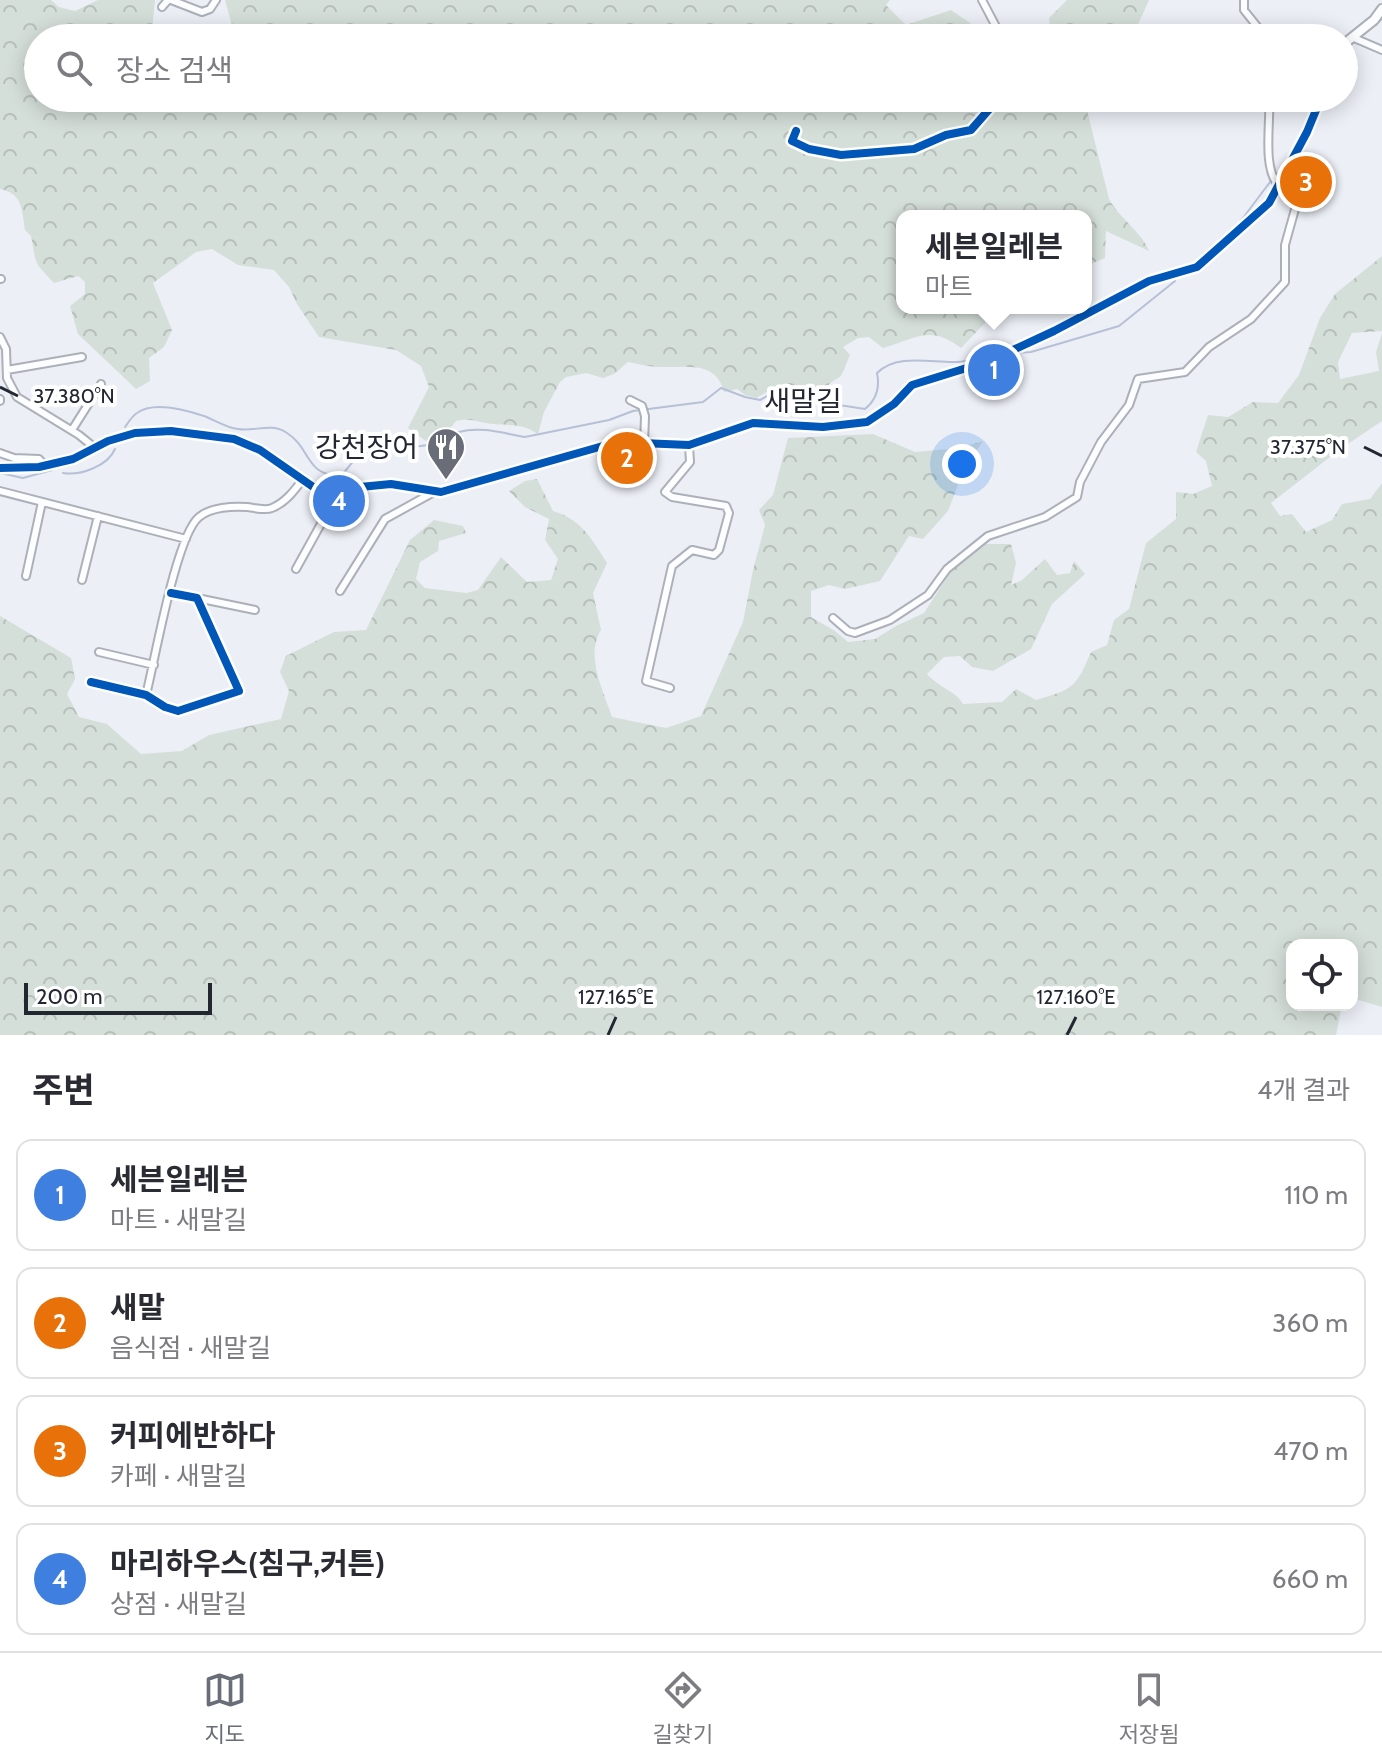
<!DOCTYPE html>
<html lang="ko">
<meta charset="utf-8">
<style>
body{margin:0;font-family:Cabin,"Noto Sans KR",sans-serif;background:#f7f7f7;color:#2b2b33}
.controls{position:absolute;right:24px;bottom:24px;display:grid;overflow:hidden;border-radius:16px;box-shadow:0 4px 20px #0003}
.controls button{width:72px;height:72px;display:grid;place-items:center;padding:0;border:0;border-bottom:2px solid #e1e1e2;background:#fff;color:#2b2b33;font:40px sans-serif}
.scale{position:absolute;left:24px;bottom:20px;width:188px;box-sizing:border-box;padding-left:8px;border:4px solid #222732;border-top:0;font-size:22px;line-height:28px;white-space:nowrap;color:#222732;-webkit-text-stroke:6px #fff;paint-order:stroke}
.you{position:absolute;left:962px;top:464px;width:28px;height:28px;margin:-20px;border:6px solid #fff;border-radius:50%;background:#1a73e8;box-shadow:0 0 0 12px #1a73e833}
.badge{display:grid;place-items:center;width:52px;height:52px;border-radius:50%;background:#696d77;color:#fff;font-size:26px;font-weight:700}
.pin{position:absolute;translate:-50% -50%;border:4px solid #fff;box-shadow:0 2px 8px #0006}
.popup{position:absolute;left:896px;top:210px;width:196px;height:104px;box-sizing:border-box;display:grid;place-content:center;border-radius:16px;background:#fff;filter:drop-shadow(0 2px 6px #0005);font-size:26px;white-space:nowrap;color:#7c7c81}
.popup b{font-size:30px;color:#2b2b33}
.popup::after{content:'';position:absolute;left:50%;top:100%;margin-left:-16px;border:16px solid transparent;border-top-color:#fff}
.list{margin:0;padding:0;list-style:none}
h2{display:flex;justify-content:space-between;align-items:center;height:104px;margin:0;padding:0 32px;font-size:34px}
h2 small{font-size:26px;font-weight:400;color:#7c7c81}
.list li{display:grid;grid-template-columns:52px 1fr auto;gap:24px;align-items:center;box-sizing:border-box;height:112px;margin:0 16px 16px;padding:0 16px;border:2px solid #e1e1e2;border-radius:16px}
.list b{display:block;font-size:30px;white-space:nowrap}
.list p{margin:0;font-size:26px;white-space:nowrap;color:#7c7c81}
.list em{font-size:26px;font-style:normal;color:#7c7c81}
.icon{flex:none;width:44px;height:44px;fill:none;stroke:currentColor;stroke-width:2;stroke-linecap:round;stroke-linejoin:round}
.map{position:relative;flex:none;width:1382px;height:1035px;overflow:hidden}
.search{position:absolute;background:#fff;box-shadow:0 4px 20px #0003;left:24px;right:24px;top:24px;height:88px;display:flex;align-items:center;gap:20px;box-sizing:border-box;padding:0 28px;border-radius:44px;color:#7c7c81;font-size:30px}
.sheet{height:616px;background:#fff}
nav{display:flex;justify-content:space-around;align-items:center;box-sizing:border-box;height:112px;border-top:2px solid #e1e1e2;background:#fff;font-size:22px;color:#7c7c81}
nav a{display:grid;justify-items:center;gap:4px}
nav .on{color:#696d77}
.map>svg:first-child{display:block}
</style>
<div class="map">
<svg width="1382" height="1035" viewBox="0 0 1382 1035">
<defs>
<pattern id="forest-crowns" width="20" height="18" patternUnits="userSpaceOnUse" patternTransform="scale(2)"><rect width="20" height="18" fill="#d5dfd9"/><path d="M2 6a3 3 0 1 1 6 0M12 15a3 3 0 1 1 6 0" fill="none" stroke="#b7bfbb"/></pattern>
</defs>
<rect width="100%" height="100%" fill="#eceff6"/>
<!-- forest -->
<path fill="url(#forest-crowns)" d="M0 0H51L59 7 75 11 98 0H155L152 31 164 38H38V98H999L1014 104 1022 98H1089L1088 114 1109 199C1119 218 1141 231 1149 251L1106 231 1105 258 1086 266V216H902V308H986L985 323 961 348C930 324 915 339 883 348L869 337 858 338 843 347 850 355 841 376 829 384 828 393 786 388 772 389 756 398 745 395 737 389 724 392C716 360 686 368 660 367 650 367 639 364 628 362L614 374 603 378 586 373 566 377 560 382 544 412 538 434C521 423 514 426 494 424 480 423 471 417 456 421L440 441H426L408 428 429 387 421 366 396 350 319 337 297 304 289 287 274 270 238 265 212 249 196 252 153 283 172 330 164 347 149 358 150 381 136 389 78 334 70 306 85 294V282L78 276 54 283C32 260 37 265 31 236L25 230C22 211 23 193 0 189Z
M225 0H890L886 5 906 25 951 10 992 38H231L232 26Z
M1067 0H1149L1135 31 1121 38H1051L1049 18Z
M1382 256V331L1352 333 1338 362 1340 379 1379 371 1376 352 1382 333V421L1339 450 1271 503 1280 516 1292 514 1306 532 1332 520 1342 504 1370 499 1382 483V1007L1352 998V945H1292V1005H1342L1336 1035H0V616L71 658 75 679 67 694 79 717 107 724 141 754 182 751 209 735 281 719 289 691 280 672 286 656 334 632 366 630 410 540 434 520 463 526 466 533 439 541 438 551 420 562 416 579 425 588 466 593 478 590 501 557 527 582 551 580 558 559 545 540 549 519 525 507 509 491 525 481 537 479 553 511C581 519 592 539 607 563L593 593 601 630C585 656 603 690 612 717L666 728 701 716 743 622 753 570 765 525 759 510 773 495 788 438 873 434 915 452 960 448 983 441 963 472 948 511 923 539 909 536 880 581 845 589 829 585 811 591V617L835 631 848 642 875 639 896 626 924 613 955 565 984 544H1011L1016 563 1011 585 1022 580 1045 559 1057 575 1070 573 1074 561 1085 574 1052 604 1031 649 993 671 972 667 960 656 944 657 927 674C939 688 956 691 963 704L1002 702 1016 689 1036 700C1073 689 1076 688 1091 652L1107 645 1114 620 1129 609 1146 543 1176 519V492L1193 494 1212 486 1206 461 1196 452 1208 415 1228 417 1253 402 1278 403 1299 375 1320 318 1335 294Z"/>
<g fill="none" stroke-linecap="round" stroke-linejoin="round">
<!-- stream -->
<path stroke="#b6c0d6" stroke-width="2" d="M1375 25 1382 19
M1240 222 1270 182
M1016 353 1031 352 1119 326 1175 281
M125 427C128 423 132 416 137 413 153 401 186 410 204 416 215 420 226 428 238 429 255 432 271 422 287 433 311 448 306 478 342 475L355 459 366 453 436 444C445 442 451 435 459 432 480 426 503 433 524 437L530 436 609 420 633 411 703 402 721 388 745 397 760 400 782 388 839 405 865 409C876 400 880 387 877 373 896 354 928 362 953 362 966 363 979 358 992 355
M0 473 23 478 52 470
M63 473C80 476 108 466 115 449"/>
<!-- minor casing -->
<g stroke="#acb0b8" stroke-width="10">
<path id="minor" d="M171 0 202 12 210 9 216 0
M982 0 1002 38
M1244 0V10L1260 30 1258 38
M162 7 168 0
M1354 38 1382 50
M796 131 792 141 809 149 841 155 914 149 946 135 971 130 999 98
M0 279H1
M0 337 6 349 7 378 17 397 79 435 95 448
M7 370 82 357
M0 399V401
M630 400 642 406 645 416 644 444
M72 430 101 384
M0 453 14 458 39 459 45 466
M0 491 186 539
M296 569 327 513 319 491
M26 576 42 502
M82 580 98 516
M340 591 385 519 434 492
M197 598 255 610
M833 618 848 631 855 633 890 620 928 595 947 569 988 536 1045 517 1077 497 1080 482 1101 442 1129 405 1138 379 1185 372 1209 347 1251 319 1285 282V245L1297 202C1291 197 1283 192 1278 185 1262 166 1271 122 1269 98
M99 652 154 665
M91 682 146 695 165 707 178 711 239 691 197 598 171 593
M670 688 646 681 672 566 692 550 714 555 719 550 729 513 726 506 672 497 665 492 690 462 689 445
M146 695C155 660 176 536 199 517 211 507 233 506 247 507 255 508 265 511 272 508 286 502 294 491 303 479"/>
</g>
<!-- tertiary casing -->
<g stroke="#acb0b8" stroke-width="12">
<path id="tertiary" d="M1344 44 1374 20 1382 9
M0 468 39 467 73 459 108 441 135 433 171 431 234 439 260 450 319 491 391 484 441 492 617 442 689 445 753 423 823 427 867 422 894 404 912 385 989 361 1054 331 1149 281 1197 267 1269 203 1307 132 1321 98"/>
</g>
<!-- minor -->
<use href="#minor" stroke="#fcfdfe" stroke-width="6"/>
<!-- tertiary -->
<use href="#tertiary" stroke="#fcfdfe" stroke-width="8"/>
<!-- cycleway casing -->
<g stroke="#fff" stroke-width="13">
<path id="cycleway" d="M796 131 792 141 809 149 841 155 914 149 946 135 971 130 999 98
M0 468 39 467 73 459 108 441 135 433 171 431 234 439 260 450 319 491 391 484 441 492 617 442 689 445 753 423 823 427 867 422 894 404 912 385 989 361 1054 331 1149 281 1197 267 1269 203 1307 132 1321 98
M91 682 146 695 165 707 178 711 239 691 197 598 171 593"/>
</g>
<!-- cycleway -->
<use href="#cycleway" stroke="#0057b8" stroke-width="8"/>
</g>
<!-- ticks -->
<path fill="none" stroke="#222732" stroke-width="3" d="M0 387 18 396M1364 447 1382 456M608 1035 616 1017M1067 1035 1076 1017"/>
<!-- icons -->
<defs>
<g id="restaurant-pin" transform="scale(2)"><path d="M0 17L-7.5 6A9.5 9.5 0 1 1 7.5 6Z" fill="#696d77" stroke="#fff"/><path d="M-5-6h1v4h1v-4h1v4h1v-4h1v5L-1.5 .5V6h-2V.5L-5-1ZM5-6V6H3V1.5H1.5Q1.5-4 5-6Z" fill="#fff"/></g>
</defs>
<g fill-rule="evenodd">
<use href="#restaurant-pin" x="446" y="447"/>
</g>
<g text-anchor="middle" stroke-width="8" stroke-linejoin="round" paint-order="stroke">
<!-- street labels -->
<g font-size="28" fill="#222732" stroke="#fff">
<text x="803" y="411">새말길</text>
</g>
<!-- poi labels -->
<g font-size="28" fill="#222732" stroke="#fff" text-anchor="end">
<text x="418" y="457">강천장어</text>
</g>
</g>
<g font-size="20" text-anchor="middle" fill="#222732" stroke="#fff" stroke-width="8" stroke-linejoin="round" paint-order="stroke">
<text x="74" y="403">37.380°N</text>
<text x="1308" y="454">37.375°N</text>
<text x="616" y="1004">127.165°E</text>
<text x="1076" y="1004">127.160°E</text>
</g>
</svg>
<div class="controls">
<button><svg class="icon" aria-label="locate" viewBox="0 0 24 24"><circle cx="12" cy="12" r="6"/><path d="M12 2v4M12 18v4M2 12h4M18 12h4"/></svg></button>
</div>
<div class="scale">200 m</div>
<div class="you"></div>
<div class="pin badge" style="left:994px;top:370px;background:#3f7fe0">1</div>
<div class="popup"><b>세븐일레븐</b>마트</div>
<div class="pin badge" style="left:627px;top:458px;background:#e8710a">2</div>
<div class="pin badge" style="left:1306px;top:182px;background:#e8710a">3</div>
<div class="pin badge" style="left:339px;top:501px;background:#3f7fe0">4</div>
<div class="search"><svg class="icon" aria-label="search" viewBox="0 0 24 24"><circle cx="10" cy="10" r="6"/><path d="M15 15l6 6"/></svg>장소 검색</div>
</div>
<section class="sheet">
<h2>주변<small>4개 결과</small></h2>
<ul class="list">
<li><span class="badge" style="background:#3f7fe0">1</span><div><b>세븐일레븐</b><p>마트 · 새말길</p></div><em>110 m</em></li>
<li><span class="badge" style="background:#e8710a">2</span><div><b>새말</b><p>음식점 · 새말길</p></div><em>360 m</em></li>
<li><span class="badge" style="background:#e8710a">3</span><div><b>커피에반하다</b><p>카페 · 새말길</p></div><em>470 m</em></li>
<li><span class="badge" style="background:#3f7fe0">4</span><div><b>마리하우스(침구,커튼)</b><p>상점 · 새말길</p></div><em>660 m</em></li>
</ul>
</section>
<nav>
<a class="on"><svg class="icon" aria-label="map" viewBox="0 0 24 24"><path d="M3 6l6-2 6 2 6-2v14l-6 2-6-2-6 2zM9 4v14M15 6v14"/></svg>지도</a>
<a><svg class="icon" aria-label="directions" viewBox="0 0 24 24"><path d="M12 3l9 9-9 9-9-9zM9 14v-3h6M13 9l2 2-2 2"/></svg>길찾기</a>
<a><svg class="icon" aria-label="saved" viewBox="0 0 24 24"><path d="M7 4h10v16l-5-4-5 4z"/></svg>저장됨</a>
</nav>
